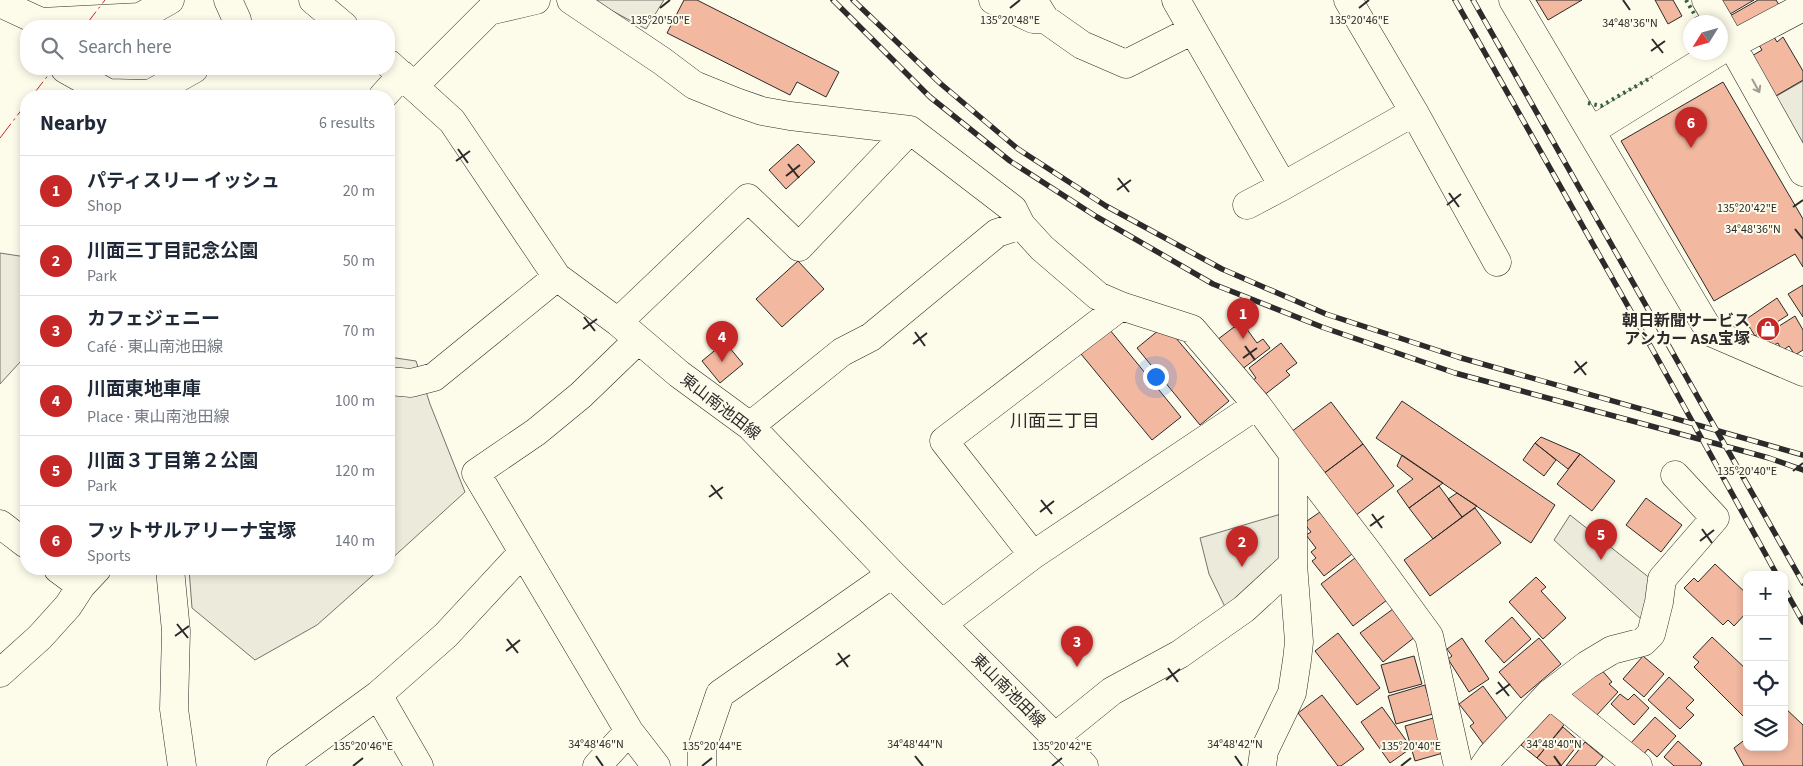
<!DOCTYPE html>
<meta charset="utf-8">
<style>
body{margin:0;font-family:"Source Sans 3","Noto Sans JP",sans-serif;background:#f2f2f3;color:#1f2937}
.controls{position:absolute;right:15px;bottom:15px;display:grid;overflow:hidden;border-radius:10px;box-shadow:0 2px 8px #0003}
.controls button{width:45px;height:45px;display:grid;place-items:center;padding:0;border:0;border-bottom:1px solid #e0e1e3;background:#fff;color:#1f2937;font:25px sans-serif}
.compass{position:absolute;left:1683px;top:15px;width:45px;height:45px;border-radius:50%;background:#fff;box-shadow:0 2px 8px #0003;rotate:233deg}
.you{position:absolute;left:1155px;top:376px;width:18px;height:18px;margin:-12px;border:4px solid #fff;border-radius:50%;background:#1a73e8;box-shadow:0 0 0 8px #1a73e833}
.badge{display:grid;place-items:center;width:32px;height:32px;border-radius:50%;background:#c62828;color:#fff;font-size:16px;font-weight:700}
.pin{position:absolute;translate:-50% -41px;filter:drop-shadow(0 1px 2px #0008)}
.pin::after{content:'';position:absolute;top:26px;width:18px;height:15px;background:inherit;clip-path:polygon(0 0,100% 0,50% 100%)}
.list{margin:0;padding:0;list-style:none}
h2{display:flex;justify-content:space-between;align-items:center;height:65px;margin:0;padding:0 20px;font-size:21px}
h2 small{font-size:16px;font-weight:400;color:#747a83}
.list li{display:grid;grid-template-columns:32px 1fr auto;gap:15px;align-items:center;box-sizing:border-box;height:70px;padding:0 20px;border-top:1px solid #e0e1e3}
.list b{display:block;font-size:19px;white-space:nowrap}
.list p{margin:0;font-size:16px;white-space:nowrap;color:#747a83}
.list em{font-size:16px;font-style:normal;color:#747a83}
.icon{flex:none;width:28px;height:28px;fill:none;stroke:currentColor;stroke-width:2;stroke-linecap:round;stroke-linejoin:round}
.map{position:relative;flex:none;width:1803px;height:766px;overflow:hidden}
.search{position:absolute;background:#fff;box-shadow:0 2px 8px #0003;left:20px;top:20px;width:375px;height:55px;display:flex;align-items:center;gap:12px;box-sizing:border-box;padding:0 18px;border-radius:20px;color:#747a83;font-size:19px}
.panel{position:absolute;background:#fff;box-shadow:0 2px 8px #0003;left:20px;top:90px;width:375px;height:485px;border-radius:20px}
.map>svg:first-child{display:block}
</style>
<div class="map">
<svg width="1803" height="766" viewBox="0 0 1803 766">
<rect width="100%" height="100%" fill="#fdfbea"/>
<!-- green -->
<path fill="#ecebdb" stroke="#74746e" d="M0 253 26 257V310L21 361 0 384Z
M389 357 416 361 430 404 465 492 389 561Z
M1281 514 1284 560 1226 609 1209 574 1200 538Z
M1570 515 1651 579 1642 620 1554 540Z
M189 569H380L317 625 255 660 192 608Z"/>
<!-- parking -->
<path fill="#eceadb" stroke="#74746e" d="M592 0H664L646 29Z
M1803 81V150L1773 98Z"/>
<!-- building -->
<path fill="#f2b8a0" stroke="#2b2b2b" d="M684 0H697L839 72 826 97 797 82 790 95 667 33Z
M1536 0H1582L1548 20Z
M1655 0H1673L1682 16 1668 24Z
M1715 0H1754L1725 17Z
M1758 0H1776L1781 8 1738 34 1728 17Z
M1774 37 1777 42 1783 37 1803 71V80L1774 97 1750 57 1762 50 1759 45Z
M1723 82 1803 219V267L1795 254 1714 301 1621 141Z
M798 144 815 162 786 189 769 170Z
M798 261 824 289 782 327 756 299Z
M1803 285V317L1788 294Z
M1777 298 1788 315 1755 336 1745 320Z
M1795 316 1803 330V350L1795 355 1789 346 1782 351 1778 343 1772 346 1765 335Z
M1165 325 1229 401 1200 425 1137 348Z
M1234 327 1246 328 1257 343 1263 339 1270 348 1241 370 1217 340Z
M1110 330 1181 417 1152 440 1081 354Z
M725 342 743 364 720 383 702 361Z
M1281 343 1297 363 1286 371 1290 375 1263 396 1251 381 1256 378 1249 368Z
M1402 401 1555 505 1531 543 1376 438Z
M1331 402 1363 444 1323 474 1291 432Z
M1541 437 1580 454 1568 469 1535 443Z
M1535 443 1556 460 1544 476 1523 460Z
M1363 444 1394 486 1355 516 1323 474Z
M1580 454 1615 481 1592 511 1557 484Z
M1402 455 1443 483 1409 508 1397 491 1413 479 1397 466Z
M1439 486 1462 517 1433 539 1409 508Z
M1457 493 1477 506 1462 517 1448 499Z
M1646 498 1682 525 1661 552 1626 525Z
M1475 508 1501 543 1430 596 1404 560Z
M1320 512 1352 554 1324 576 1312 561 1316 558 1311 552 1316 548 1306 535 1311 532 1304 523Z
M1355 558 1387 600 1353 626 1321 584Z
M1715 564 1747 594V612L1734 626 1728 620 1723 625 1684 588 1694 578 1698 582Z
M1536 577 1546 587 1541 591 1566 618 1543 639 1509 602Z
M1393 609 1415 637 1383 662 1360 633Z
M1512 617 1531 639 1504 663 1485 641Z
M1338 633 1380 688 1357 705 1315 651Z
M1712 637 1747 670V720L1694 667 1699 662 1693 657Z
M1462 638 1489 679 1469 692 1448 659 1452 656 1447 649Z
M1539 638 1561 664 1521 698 1499 672Z
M1414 656 1422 684 1389 693 1381 665Z
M1643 656 1664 674 1644 697 1623 679Z
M1600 668 1612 682 1609 684 1618 692 1596 716 1568 695Z
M1669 677 1694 700 1686 708 1694 715 1680 729 1648 700Z
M1425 685 1433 714 1396 724 1388 696Z
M1483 686 1511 724 1484 745 1470 726 1474 723 1459 704Z
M1620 694 1628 700 1634 694 1649 708 1634 725 1611 704Z
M1322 695 1364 749 1341 766H1338L1298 713Z
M1382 707 1408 743 1404 746 1407 751 1390 763 1361 722Z
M1784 707 1803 725V766H1744L1734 748 1747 738V747H1784Z
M1551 708 1567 721 1537 758 1521 745Z
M1437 717 1443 753 1415 761 1405 726Z
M1655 717 1676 736 1657 757 1648 749 1643 755 1630 744Z
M1563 727 1580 742 1561 766H1547L1537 758Z
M1678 741 1702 763 1700 766H1674L1664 757Z
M1585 742 1603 757 1595 766H1566Z"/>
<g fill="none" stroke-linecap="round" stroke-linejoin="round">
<!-- minor casing -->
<g stroke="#2b2b2b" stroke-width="29">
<path id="minor" d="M228 0 237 20 234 26
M313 0 344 26
M571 0 662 61 694 85 736 102 762 111 790 116 910 130 1013 209 1021 225 1042 248 1098 296 1121 306 1192 329 1257 405 1293 454V564L1299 642 1297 660 1292 693 1264 751 1262 766
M993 0 1033 19H1045
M1033 0 1045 19 1082 45 1126 64 1193 30 1283 186 1414 112
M1176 0 1193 30
M1348 0 1414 112 1497 262
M1513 0 1710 332 1803 372
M1706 0 1719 22
M0 3 41 22 140 17 170 0
M1720 24 1803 172
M1720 51 1803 7
M389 64 452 121 557 277 618 322 679 374 750 426 892 574 1084 766
M65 69 108 93 150 94 194 69
M414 86 489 11 536 0
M383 96 402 75
M1591 131 1718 52
M1247 205 1283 186
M618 322 748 198 799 247 910 130
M638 340 581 395 536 432 476 473 629 731 656 766
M389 381 411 383 434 377 557 277
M750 426 842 352 871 337 997 233 1021 225
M1293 454 1367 551 1429 636 1458 766
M0 524 26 544
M1033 555 944 441 1121 306
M58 569 81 586
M170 569 176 631 174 709 182 766
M942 624 1033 555 1257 405
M0 673 40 637 68 606 81 586 97 569
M1549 694 1638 766
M378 695 419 766
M1055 737 1112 691 1180 654 1244 609 1293 564
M281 766 378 695 446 635 523 552
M597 766 629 731
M702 766V747L720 694 892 574
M1484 766 1491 756 1549 694 1587 665 1612 650 1643 642 1651 634 1659 602 1662 579 1715 518 1675 475"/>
</g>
<!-- minor -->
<use href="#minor" stroke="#fdfbea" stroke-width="28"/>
<!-- rail casing -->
<g stroke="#2b2b2b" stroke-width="5.5">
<path id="rail" d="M833 0 930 97 1010 161 1097 217 1213 284 1322 327 1455 373 1769 458 1803 470
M853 0 941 84 1018 149 1106 206 1222 269 1326 314 1458 357 1803 455
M1455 0 1655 354 1777 575
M1473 0 1803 583
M1784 588 1803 622"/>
</g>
<!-- rail -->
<use href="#rail" stroke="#fdfbea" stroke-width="4" stroke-dasharray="11" stroke-linecap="butt"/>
<!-- hedge -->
<path stroke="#34623c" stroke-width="4" stroke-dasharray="2.5 4" stroke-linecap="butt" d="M1686 0 1699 22
M1588 103 1601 106 1652 77"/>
<!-- power -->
<path stroke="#c62828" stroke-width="1" stroke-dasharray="18 4 2.5 4" stroke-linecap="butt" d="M85 26 105 0
M32 96 53 69
M0 138 26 104"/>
</g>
<!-- one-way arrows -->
<defs><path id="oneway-shaft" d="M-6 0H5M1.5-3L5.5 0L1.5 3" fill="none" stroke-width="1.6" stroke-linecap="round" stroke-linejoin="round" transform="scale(1.25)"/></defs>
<use stroke="#9e9d94" href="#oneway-shaft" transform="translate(1756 86) rotate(61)"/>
<!-- ticks -->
<path fill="none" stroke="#2b2b2b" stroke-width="2" d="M1623 0 1630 10M660 8 670 0M1010 8 1020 0M1359 8 1369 0M1652 39 1663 53M1651 51 1665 41M458 149 468 163M456 161 470 151M788 164 799 178M786 176 800 165M1118 178 1129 192M1117 190 1131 180M1449 193 1459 207M1447 205 1461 194M1793 207 1803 200M1795 229 1803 239M584 317 595 331M583 329 597 319M915 332 925 346M913 344 927 333M1245 346 1255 360M1243 358 1257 348M1575 361 1586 375M1574 373 1587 362M1793 471 1803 463M711 485 722 499M709 497 723 487M1041 500 1052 514M1040 512 1054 501M1372 514 1382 528M1370 526 1384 516M1702 529 1712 543M1700 541 1714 530M177 624 188 638M175 636 189 626M507 639 518 653M506 651 520 640M838 653 848 667M836 665 850 655M1168 668 1178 682M1166 680 1180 669M1498 682 1509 696M1496 694 1510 684M596 756 603 766M915 756 923 766M1235 756 1242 766M1554 756 1561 766M353 766 363 758M702 766 712 758M1052 766 1062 758M1401 766 1411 758"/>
<!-- icons -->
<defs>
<g id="shop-disc" transform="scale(1.25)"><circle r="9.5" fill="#c62828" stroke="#fdfbea"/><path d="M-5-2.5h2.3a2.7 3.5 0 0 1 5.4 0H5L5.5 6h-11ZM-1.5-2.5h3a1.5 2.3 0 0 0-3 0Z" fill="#fff"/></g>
</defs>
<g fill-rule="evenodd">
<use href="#shop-disc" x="1768" y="329"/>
</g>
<g text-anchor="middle" stroke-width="4" stroke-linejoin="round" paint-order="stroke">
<!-- poi labels -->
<g font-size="16" font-weight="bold" fill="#2b2b2b" stroke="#fdfbea" text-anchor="end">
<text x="1750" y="326">朝日新聞サービス<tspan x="1750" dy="18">アンカー ASA宝塚</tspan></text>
</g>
<!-- street labels -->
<g font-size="16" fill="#2b2b2b" stroke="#fdfbea">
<text transform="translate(721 406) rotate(38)" y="6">東山南池田線</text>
<text transform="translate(1009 690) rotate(45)" y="6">東山南池田線</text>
</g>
<!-- neighbourhood labels -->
<g font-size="18" fill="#2b2b2b" stroke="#fdfbea">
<text x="1055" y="427">川面三丁目</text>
</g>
</g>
<g font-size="12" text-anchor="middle" fill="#2b2b2b" stroke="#fdfbea" stroke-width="4" stroke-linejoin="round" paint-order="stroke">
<text x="660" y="24">135°20'50"E</text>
<text x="1010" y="24">135°20'48"E</text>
<text x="1359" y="24">135°20'46"E</text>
<text x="1630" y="27">34°48'36"N</text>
<text x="1747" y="212">135°20'42"E</text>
<text x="1753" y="233">34°48'36"N</text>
<text x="1747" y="475">135°20'40"E</text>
<text x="596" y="748">34°48'46"N</text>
<text x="915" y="748">34°48'44"N</text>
<text x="1235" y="748">34°48'42"N</text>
<text x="1554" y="748">34°48'40"N</text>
<text x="363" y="750">135°20'46"E</text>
<text x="712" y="750">135°20'44"E</text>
<text x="1062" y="750">135°20'42"E</text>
<text x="1411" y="750">135°20'40"E</text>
</g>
</svg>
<div class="controls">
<button>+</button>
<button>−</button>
<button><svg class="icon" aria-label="locate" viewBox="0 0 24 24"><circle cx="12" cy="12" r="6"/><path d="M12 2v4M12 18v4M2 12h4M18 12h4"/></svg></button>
<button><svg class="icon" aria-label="layers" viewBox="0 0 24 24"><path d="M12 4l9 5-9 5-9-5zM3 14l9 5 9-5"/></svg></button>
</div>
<svg class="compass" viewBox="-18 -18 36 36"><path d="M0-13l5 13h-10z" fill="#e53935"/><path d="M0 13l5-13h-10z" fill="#747a83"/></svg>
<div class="you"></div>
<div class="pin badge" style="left:1243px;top:339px">1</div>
<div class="pin badge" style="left:1242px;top:567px">2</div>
<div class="pin badge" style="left:1077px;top:667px">3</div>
<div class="pin badge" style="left:722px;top:362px">4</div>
<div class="pin badge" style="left:1601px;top:560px">5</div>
<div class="pin badge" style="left:1691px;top:148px">6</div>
<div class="search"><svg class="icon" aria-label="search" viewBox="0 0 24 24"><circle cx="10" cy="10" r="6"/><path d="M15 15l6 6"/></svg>Search here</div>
<section class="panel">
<h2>Nearby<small>6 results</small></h2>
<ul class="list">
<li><span class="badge">1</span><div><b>パティスリー イッシュ</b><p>Shop</p></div><em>20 m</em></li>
<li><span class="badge">2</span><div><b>川面三丁目記念公園</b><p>Park</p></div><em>50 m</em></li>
<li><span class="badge">3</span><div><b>カフェジェニー</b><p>Café · 東山南池田線</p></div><em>70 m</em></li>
<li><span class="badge">4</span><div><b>川面東地車庫</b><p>Place · 東山南池田線</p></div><em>100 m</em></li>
<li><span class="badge">5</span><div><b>川面３丁目第２公園</b><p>Park</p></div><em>120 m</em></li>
<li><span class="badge">6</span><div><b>フットサルアリーナ宝塚</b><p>Sports</p></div><em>140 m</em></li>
</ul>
</section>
</div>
